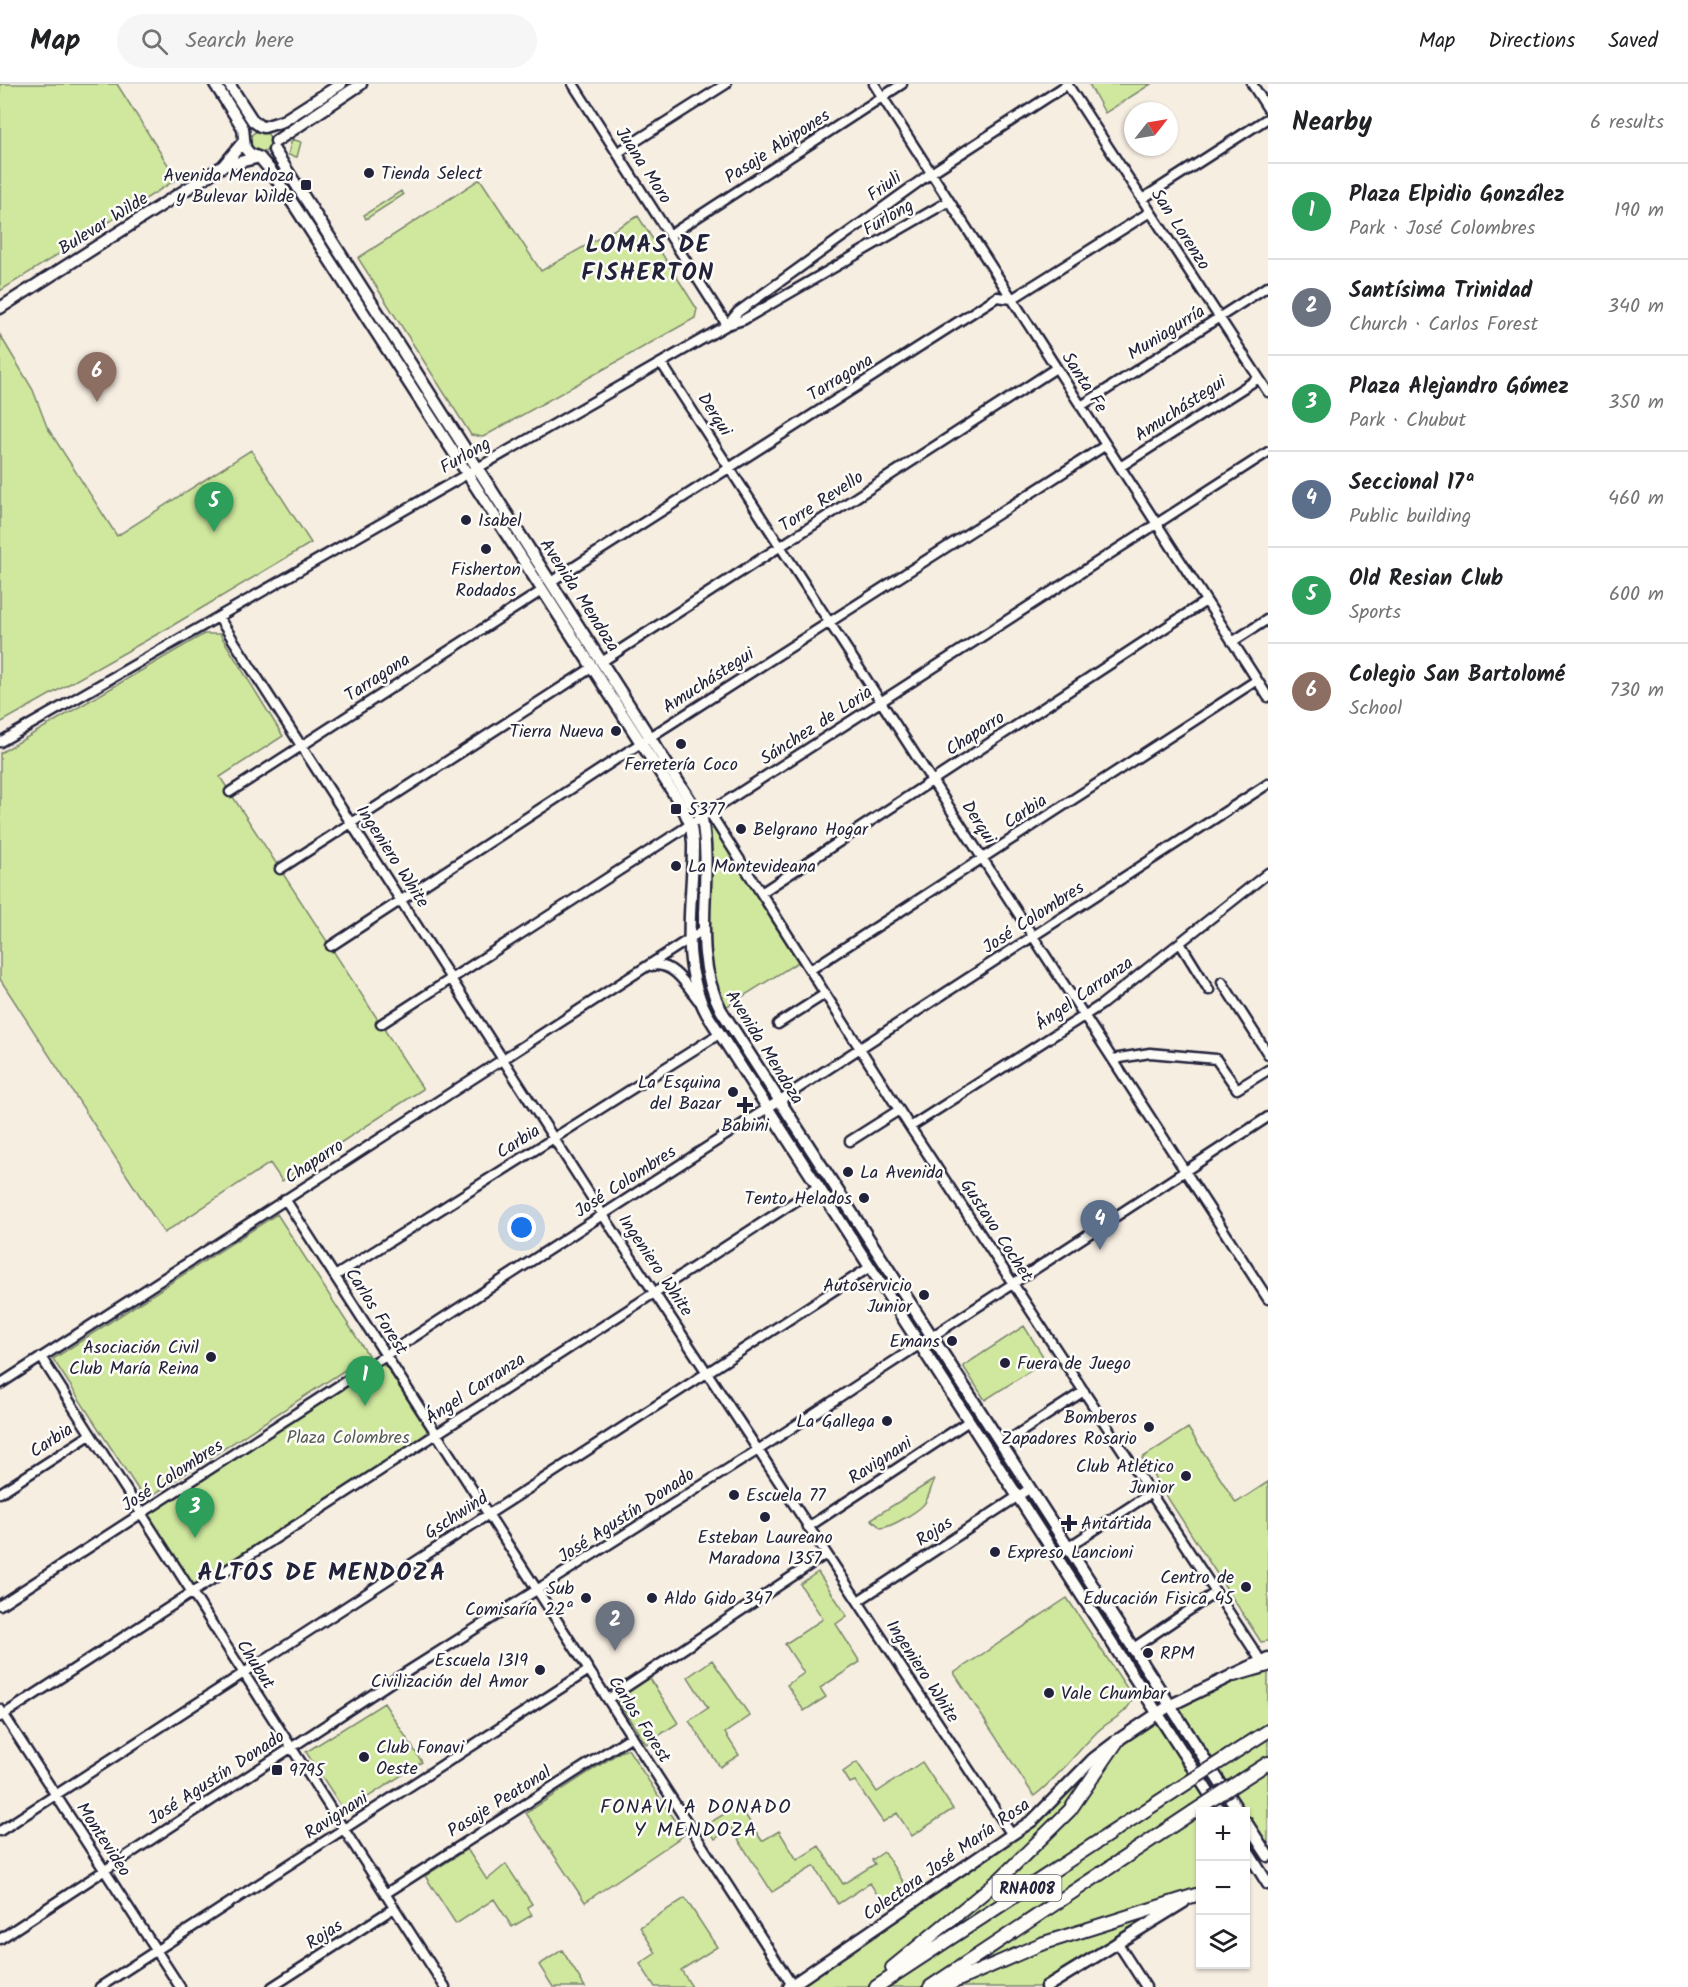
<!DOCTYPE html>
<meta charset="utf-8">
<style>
body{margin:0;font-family:Kalam,sans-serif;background:#f6f6f6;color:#202124}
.controls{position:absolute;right:18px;bottom:18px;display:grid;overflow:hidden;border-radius:0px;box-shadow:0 2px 4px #0004}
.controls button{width:54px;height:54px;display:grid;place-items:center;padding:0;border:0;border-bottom:2px solid #e0e0e0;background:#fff;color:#202124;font:30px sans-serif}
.compass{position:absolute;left:1124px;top:18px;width:54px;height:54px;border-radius:50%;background:#fff;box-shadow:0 2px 4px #0004;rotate:59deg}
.you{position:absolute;left:522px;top:1144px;width:21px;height:21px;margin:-15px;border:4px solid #fff;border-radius:50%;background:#1a73e8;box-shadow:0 0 0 9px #1a73e833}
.badge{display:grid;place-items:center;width:39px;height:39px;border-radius:50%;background:#111827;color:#fff;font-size:20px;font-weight:700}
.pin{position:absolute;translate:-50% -50px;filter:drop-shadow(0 2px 3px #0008)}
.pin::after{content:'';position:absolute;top:32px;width:21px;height:18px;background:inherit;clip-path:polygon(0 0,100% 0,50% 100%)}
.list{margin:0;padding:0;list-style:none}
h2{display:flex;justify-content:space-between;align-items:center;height:78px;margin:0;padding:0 24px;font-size:26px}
h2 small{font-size:20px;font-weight:400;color:#757577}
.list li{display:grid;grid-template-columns:39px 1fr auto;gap:18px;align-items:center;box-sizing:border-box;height:96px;padding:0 24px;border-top:2px solid #e0e0e0}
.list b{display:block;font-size:22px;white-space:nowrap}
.list p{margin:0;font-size:20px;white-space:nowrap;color:#757577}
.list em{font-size:20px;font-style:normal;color:#757577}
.icon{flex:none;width:33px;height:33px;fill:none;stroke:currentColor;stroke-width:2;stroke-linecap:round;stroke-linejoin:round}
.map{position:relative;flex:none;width:1268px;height:1903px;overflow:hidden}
header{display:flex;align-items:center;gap:36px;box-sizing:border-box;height:84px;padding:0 30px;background:#fff;border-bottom:2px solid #e0e0e0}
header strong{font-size:28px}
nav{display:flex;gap:33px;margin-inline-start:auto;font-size:21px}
.search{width:420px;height:54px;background:#f6f6f6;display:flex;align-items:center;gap:15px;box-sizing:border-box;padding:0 21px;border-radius:33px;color:#757577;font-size:22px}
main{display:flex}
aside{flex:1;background:#fff}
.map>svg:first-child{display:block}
</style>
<header>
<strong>Map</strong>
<div class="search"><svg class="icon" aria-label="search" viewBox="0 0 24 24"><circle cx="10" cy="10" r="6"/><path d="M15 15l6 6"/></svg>Search here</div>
<nav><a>Map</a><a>Directions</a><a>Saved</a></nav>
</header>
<main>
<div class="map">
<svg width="1268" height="1903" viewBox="0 0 1268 1903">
<rect width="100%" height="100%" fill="#f7eee2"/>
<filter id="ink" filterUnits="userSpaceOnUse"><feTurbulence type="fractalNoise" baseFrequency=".0167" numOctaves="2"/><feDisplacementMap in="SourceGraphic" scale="12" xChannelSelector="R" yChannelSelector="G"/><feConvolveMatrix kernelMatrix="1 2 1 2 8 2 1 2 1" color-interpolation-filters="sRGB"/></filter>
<g filter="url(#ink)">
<!-- green -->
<path fill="#d0e89e" stroke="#79856c" stroke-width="1.5" d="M0 0H117L177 95 0 207Z
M1089 0H1151L1105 29Z
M249 58a11 11 0 1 1 22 0a11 11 0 1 1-22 0Z
M292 55 301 58 297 73 288 71Z
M480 95 541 187 638 132 697 225 695 234 483 353 471 351 358 174Z
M401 107 403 111 366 135 364 131Z
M0 251 33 306 47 343 117 452 251 366 311 459 170 543 0 639Z
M204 550H220L283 652 220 693 423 1005 282 1097 270 1079 164 1149 0 895V669Z
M710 729 803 875 721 926 707 893 702 735Z
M277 1130 368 1271 145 1416 53 1275Z
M1024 1242 1046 1277 985 1316 963 1282Z
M379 1281 386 1282 427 1346 423 1355 196 1500H190L148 1435 149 1430Z
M1188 1344 1236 1419 1268 1398V1557L1261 1558 1142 1374Z
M935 1395C931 1402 930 1410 926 1417 922 1426 891 1443 881 1444L871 1435Z
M818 1488 847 1532 836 1540 860 1578 820 1604 826 1613 804 1627 787 1601 804 1589 785 1560 823 1535 800 1500Z
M1067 1514 1133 1613C1127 1632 1110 1635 1097 1648 1075 1670 1059 1693 1034 1712L954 1589Z
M1268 1574V1769L1246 1784V1728H1200V1808L1046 1903H789L1012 1751 1118 1656Z
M712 1576 750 1632 725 1649 739 1671 720 1683 689 1637 708 1624 688 1593Z
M649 1593 678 1639 646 1660 616 1615Z
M384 1619 422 1678 345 1728 306 1668Z
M628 1665 684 1751 585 1818 526 1729 620 1668Z
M857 1678 877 1708 922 1678 953 1725 912 1752 897 1729 883 1738 855 1697 850 1699 843 1688Z
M739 1721 762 1757 779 1747 797 1776 819 1762 843 1800 875 1780 872 1776 884 1768 908 1805 884 1821 870 1799 838 1820 814 1782 772 1808 731 1744 715 1755 706 1741Z
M467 1765 487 1796 506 1780 532 1820 527 1823 532 1831 512 1843 494 1815 456 1840 425 1792Z
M685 1814 717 1863 681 1886 692 1903H655L640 1880 656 1869 640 1843Z
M562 1866 585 1903H553L539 1881Z"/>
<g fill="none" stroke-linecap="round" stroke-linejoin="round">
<!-- minor casing -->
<g stroke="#22223b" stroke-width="13">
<path id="minor" d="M573 0 727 241
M874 0 1268 613
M1067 0 1268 308
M1252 0 1268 25
M617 69 726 0
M1142 115 1268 34
M670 151 902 0
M728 240 738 228 931 89 1068 0
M662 280 1268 1215
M1081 322 1268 202
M1120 383 1259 294
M552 497 997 213 1012 215 1150 128
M219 534 603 1131 1012 1751
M1232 558 1268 535
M603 577 1056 284
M0 658 727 241 743 236 949 117
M230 708 543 506
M710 729 910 1043 1261 1577
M280 785 593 583
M761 809 1206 517
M1180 859 1209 906
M331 862 647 655 1106 361
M652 882C673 877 687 902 698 916
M810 886 1257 596
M1222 898 1268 970
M381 940 1268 368
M778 940 825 910
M1113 975 1150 969 1216 975 1237 1005 1268 986
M910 1043 1101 921 1268 789
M850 1057 899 1026
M285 1115 792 1901
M335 1192 719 950
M41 1273 445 1903
M0 1300 703 846
M1001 1361 1084 1307
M0 1409 90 1351
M808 1443 969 1337
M1067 1464 1151 1409
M858 1517 1029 1405
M0 1521 1268 700
M1132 1565 1216 1508
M608 1615 826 1470
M0 1625 180 1903
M0 1633 819 1102
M0 1747 870 1183
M385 1810 632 1652
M0 1855 402 1591 758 1366 1268 1033
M1117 1858 1146 1903
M100 1903 589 1586
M272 1903 394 1824"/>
</g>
<!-- major casing -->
<g stroke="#22223b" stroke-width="15">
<path id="major" d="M215 0 243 44 245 64 250 70 260 74 271 87 296 124 683 724 691 742 693 758C694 815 678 877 707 930L1221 1728
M229 0 253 37 260 42
M264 43 283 37 341 0
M276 57 361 0
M274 66 702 735C714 799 689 866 721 926L1239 1728
M223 82 256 74
M0 224 223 82 244 57
M1246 1738 1268 1772
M1246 1765 1268 1800
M789 1903 1033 1736 1093 1675 1118 1656 1169 1622 1268 1574
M1046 1903 1184 1818"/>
</g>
<!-- highway casing -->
<g stroke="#22223b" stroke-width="16">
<path id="highway" d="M1234 1591 1268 1581
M1229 1672 1268 1647
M1243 1695 1268 1679
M892 1884 999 1796 1070 1726 1118 1656
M876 1903 1178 1705
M930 1903 1193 1728
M942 1903 1041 1860 1196 1811"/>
</g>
<!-- minor -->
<use href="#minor" stroke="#fdfcf7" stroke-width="8"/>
<!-- major -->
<use href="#major" stroke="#fdfcf7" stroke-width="10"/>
<!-- highway -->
<use href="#highway" stroke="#fdfcf7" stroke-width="12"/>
<!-- highway-bridge casing -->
<g stroke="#22223b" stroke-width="16" stroke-linecap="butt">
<path id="highway-bridge" d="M1178 1705 1229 1672
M1193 1728 1243 1695"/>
</g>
<!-- highway-bridge -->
<use href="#highway-bridge" stroke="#fdfcf7" stroke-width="12"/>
</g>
</g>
<!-- markers -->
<g fill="#22223b" stroke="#fdfcf7" stroke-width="2">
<circle cx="369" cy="89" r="6"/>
<rect x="300" y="95" width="12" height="12" rx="3"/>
<circle cx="466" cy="436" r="6"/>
<circle cx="486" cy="465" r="6"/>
<circle cx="616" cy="647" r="6"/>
<circle cx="681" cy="660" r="6"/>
<rect x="670" y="719" width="12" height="12" rx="3"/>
<circle cx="741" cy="745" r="6"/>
<circle cx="676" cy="782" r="6"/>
<circle cx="733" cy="1008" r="6"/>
<path d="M742 1012h6v6h6v6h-6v6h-6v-6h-6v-6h6z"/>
<circle cx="848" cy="1088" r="6"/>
<circle cx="864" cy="1114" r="6"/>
<circle cx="924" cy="1211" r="6"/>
<circle cx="952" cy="1257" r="6"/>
<circle cx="211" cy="1273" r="6"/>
<circle cx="1005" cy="1279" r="6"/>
<circle cx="887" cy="1337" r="6"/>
<circle cx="1149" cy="1343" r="6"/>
<circle cx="1186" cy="1392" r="6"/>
<circle cx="734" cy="1411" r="6"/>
<circle cx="765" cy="1433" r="6"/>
<path d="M1066 1430h6v6h6v6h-6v6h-6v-6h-6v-6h6z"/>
<circle cx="995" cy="1468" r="6"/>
<circle cx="1246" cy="1503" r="6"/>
<circle cx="586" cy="1514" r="6"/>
<circle cx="652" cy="1514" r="6"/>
<circle cx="1148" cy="1569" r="6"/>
<circle cx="540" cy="1586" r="6"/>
<circle cx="1049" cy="1609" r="6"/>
<circle cx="364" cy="1673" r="6"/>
<rect x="271" y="1680" width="12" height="12" rx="3"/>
</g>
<g text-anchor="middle" stroke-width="5" stroke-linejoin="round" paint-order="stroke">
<!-- shield labels -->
<rect fill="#fdfcf7" stroke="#646373" stroke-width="1.5" x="992.5" y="1791" width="69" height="26" rx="4.5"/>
<g font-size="16" font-weight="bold" fill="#22223b">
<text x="1027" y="1810">RNA008</text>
</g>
<!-- street labels -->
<g font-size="18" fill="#22223b" stroke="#fdfcf7">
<text transform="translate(777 62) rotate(-33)" y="6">Pasaje Abipones</text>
<text transform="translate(644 81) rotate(57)" y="6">Juana Moro</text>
<text transform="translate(884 102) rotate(-36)" y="6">Friuli</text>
<text transform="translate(888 133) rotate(-30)" y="6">Furlong</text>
<text transform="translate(103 139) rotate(-32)" y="6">Bulevar Wilde</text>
<text transform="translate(1181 145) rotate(57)" y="6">San Lorenzo</text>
<text transform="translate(1166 248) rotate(-32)" y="6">Muniagurría</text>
<text transform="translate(840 293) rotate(-32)" y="6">Tarragona</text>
<text transform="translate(1085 298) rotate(57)" y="6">Santa Fe</text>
<text transform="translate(1180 324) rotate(-33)" y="6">Amuchástegui</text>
<text transform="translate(715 330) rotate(57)" y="6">Derqui</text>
<text transform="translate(465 371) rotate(-30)" y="6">Furlong</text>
<text transform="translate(821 417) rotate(-33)" y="6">Torre Revello</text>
<text transform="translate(580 511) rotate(57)" y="6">Avenida Mendoza</text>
<text transform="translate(377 593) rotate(-33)" y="6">Tarragona</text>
<text transform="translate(708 596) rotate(-33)" y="6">Amuchástegui</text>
<text transform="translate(816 641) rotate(-33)" y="6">Sánchez de Loria</text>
<text transform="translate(975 649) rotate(-33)" y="6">Chaparro</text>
<text transform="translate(1025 727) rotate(-33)" y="6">Carbia</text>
<text transform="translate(979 738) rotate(57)" y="6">Derqui</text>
<text transform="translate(393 772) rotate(57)" y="6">Ingeniero White</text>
<text transform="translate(1033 833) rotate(-33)" y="6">José Colombres</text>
<text transform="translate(1084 909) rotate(-35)" y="6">Ángel Carranza</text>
<text transform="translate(765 963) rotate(58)" y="6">Avenida Mendoza</text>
<text transform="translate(518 1057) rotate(-32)" y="6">Carbia</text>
<text transform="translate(314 1077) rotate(-33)" y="6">Chaparro</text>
<text transform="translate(625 1097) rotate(-33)" y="6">José Colombres</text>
<text transform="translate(997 1146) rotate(57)" y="6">Gustavo Cochet</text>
<text transform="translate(656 1181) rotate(56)" y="6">Ingeniero White</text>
<text transform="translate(377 1227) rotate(57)" y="6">Carlos Forest</text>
<text transform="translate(475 1304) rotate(-33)" y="6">Ángel Carranza</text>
<text transform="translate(51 1356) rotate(-33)" y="6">Carbia</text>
<text transform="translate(880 1376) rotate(-33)" y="6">Ravignani</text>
<text transform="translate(172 1391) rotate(-33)" y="6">José Colombres</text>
<text transform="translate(456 1431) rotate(-33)" y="6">Gschwind</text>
<text transform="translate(626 1431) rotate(-33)" y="6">José Agustín Donado</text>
<text transform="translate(934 1447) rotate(-33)" y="6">Rojas</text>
<text transform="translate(256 1580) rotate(57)" y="6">Chubut</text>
<text transform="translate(923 1587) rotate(57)" y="6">Ingeniero White</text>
<text transform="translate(640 1635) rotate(57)" y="6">Carlos Forest</text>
<text transform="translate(216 1693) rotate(-33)" y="6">José Agustín Donado</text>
<text transform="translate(499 1717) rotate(-32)" y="6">Pasaje Peatonal</text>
<text transform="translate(336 1731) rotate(-33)" y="6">Ravignani</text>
<text transform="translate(104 1755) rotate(57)" y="6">Montevideo</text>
<text transform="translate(946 1775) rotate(-35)" y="6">Colectora José María Rosa</text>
<text transform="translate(324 1850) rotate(-33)" y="6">Rojas</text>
</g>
<!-- poi labels -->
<g font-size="18" fill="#22223b" stroke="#fdfcf7" text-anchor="start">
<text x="381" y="95">Tienda Select</text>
<text x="294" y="97" text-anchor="end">Avenida Mendoza<tspan x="294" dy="21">y Bulevar Wilde</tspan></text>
<text x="478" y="442">Isabel</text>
<text x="486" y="491" text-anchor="middle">Fisherton<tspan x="486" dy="21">Rodados</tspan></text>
<text x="604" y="653" text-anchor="end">Tierra Nueva</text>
<text x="681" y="686" text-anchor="middle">Ferretería Coco</text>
<text x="688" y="731">5377</text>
<text x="753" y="751">Belgrano Hogar</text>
<text x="688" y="788">La Montevideana</text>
<text x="721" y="1004" text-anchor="end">La Esquina<tspan x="721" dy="21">del Bazar</tspan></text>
<text x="745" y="1047" text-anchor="middle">Babini</text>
<text x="860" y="1094">La Avenida</text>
<text x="852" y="1120" text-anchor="end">Tento Helados</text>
<text x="912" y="1207" text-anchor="end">Autoservicio<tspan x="912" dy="21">Junior</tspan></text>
<text x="940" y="1263" text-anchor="end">Emans</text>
<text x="199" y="1269" text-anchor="end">Asociación Civil<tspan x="199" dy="21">Club María Reina</tspan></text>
<text x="1017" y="1285">Fuera de Juego</text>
<text x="1137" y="1339" text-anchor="end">Bomberos<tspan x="1137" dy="21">Zapadores Rosario</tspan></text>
<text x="875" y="1343" text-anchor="end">La Gallega</text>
<text x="1174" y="1388" text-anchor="end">Club Atlético<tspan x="1174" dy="21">Junior</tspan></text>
<text x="746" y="1417">Escuela 77</text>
<text x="1081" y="1445">Antártida</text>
<text x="765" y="1459" text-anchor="middle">Esteban Laureano<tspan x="765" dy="21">Maradona 1357</tspan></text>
<text x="1007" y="1474">Expreso Lancioni</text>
<text x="1234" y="1499" text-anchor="end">Centro de<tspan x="1234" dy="21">Educación Fisica 45</tspan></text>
<text x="574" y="1510" text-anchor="end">Sub<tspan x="574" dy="21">Comisaría 22ª</tspan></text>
<text x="664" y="1520">Aldo Gido 347</text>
<text x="1160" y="1575">RPM</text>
<text x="528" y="1582" text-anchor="end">Escuela 1319<tspan x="528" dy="21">Civilización del Amor</tspan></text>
<text x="1061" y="1615">Vale Chumbar</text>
<text x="376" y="1669">Club Fonavi<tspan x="376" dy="21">Oeste</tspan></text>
<text x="289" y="1692">9795</text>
</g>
<!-- park labels -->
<g font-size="18" fill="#565d59" stroke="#fdfcf7">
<text x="348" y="1359">Plaza Colombres</text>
</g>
<!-- neighbourhood labels -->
<g font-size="20" letter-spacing="1.5" fill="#22223b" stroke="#fdfcf7">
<text x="696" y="1729">FONAVI A DONADO<tspan x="696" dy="23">Y MENDOZA</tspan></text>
</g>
<!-- district labels -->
<g font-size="24" font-weight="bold" letter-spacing="1.5" fill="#22223b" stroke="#fdfcf7">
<text x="648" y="168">LOMAS DE<tspan x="648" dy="28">FISHERTON</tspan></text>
<text x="322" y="1496">ALTOS DE MENDOZA</text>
</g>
</g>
</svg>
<div class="controls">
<button>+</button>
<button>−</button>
<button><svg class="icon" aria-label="layers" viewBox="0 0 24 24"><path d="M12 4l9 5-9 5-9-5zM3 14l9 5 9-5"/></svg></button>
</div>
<svg class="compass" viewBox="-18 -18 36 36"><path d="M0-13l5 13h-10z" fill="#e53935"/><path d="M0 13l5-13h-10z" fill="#757577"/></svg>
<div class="you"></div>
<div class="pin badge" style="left:365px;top:1322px;background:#2e9e5b">1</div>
<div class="pin badge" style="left:615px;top:1567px;background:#6b7280">2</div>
<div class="pin badge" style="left:195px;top:1454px;background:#2e9e5b">3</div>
<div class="pin badge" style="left:1100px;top:1166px;background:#5c6f8a">4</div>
<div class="pin badge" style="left:214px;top:448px;background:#2e9e5b">5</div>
<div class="pin badge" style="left:97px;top:318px;background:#8d6e63">6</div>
</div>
<aside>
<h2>Nearby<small>6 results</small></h2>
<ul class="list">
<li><span class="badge" style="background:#2e9e5b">1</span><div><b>Plaza Elpidio González</b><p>Park · José Colombres</p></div><em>190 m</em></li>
<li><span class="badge" style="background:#6b7280">2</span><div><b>Santísima Trinidad</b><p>Church · Carlos Forest</p></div><em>340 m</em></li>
<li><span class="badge" style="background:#2e9e5b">3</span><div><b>Plaza Alejandro Gómez</b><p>Park · Chubut</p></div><em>350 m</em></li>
<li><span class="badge" style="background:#5c6f8a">4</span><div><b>Seccional 17ª</b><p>Public building</p></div><em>460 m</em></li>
<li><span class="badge" style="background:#2e9e5b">5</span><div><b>Old Resian Club</b><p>Sports</p></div><em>600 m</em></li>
<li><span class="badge" style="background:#8d6e63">6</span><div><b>Colegio San Bartolomé</b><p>School</p></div><em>730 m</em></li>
</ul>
</aside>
</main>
